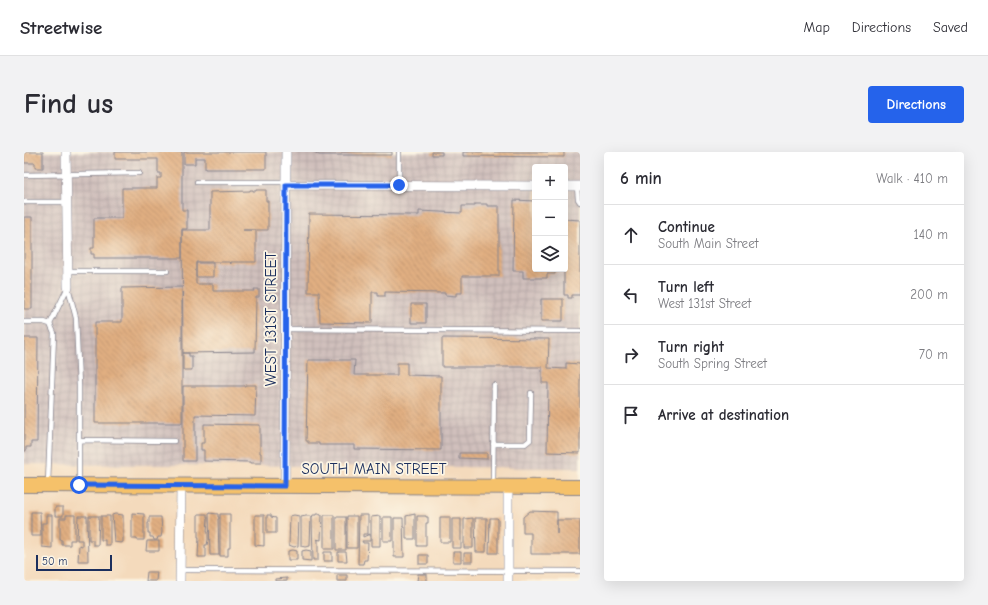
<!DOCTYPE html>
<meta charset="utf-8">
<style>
body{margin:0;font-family:"Comic Neue",sans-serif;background:#f2f2f3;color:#2b2b33}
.controls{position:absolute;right:12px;top:12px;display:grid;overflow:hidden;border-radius:4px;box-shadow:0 4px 16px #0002}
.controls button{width:36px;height:36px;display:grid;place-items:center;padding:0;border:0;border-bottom:1px solid #e1e1e2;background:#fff;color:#2b2b33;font:20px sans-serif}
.scale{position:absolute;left:12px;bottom:10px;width:76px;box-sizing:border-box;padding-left:4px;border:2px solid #1b2f5e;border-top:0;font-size:11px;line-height:14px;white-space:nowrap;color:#1b2f5e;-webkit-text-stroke:3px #fcf5e5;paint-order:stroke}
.stop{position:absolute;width:12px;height:12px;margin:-9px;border:3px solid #2563eb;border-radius:50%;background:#fff}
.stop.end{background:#2563eb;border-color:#fff;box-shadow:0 1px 4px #0008}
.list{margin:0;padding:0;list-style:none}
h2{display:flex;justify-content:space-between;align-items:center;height:52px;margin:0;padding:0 16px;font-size:17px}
h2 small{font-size:13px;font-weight:400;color:#7c7c81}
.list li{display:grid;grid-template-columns:26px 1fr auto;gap:12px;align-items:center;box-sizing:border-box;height:60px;padding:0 16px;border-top:1px solid #e1e1e2}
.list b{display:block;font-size:15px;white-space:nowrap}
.list p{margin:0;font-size:13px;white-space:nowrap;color:#7c7c81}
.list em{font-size:13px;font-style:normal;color:#7c7c81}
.icon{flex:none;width:22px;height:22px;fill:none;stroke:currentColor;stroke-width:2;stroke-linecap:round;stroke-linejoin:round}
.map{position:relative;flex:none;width:556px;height:429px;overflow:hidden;border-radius:4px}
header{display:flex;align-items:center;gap:24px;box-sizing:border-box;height:56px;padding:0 20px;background:#fff;border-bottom:1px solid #e1e1e2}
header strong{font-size:19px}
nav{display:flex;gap:22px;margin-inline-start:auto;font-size:14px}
.intro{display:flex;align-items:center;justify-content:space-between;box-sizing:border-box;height:96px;padding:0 24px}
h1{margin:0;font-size:28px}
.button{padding:10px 18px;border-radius:4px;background:#2563eb;color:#fff;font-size:14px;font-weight:700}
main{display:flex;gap:24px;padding:0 24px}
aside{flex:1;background:#fff;border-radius:4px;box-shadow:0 4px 16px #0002}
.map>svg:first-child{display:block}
</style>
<header>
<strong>Streetwise</strong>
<nav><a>Map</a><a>Directions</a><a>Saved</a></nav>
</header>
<div class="intro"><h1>Find us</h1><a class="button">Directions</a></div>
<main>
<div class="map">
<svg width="556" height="429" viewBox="0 0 556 429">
<defs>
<pattern id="industrial-grid" width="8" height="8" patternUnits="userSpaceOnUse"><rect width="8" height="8" fill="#d0c0bc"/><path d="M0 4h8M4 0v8" fill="none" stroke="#b2a5a4"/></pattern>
<pattern id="building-back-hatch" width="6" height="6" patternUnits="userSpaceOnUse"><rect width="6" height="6" fill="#e1af81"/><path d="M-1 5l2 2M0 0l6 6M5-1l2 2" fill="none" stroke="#b68f6d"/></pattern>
</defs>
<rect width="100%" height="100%" fill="#fcf5e5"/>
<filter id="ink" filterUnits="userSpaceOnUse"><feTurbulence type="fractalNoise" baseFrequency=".025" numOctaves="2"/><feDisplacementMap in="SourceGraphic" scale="8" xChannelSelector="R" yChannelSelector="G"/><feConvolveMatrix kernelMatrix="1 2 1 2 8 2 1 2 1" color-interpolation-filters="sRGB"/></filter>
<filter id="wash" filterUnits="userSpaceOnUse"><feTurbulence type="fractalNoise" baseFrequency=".012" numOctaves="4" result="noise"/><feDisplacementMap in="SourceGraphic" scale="16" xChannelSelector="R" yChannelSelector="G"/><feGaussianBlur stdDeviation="0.9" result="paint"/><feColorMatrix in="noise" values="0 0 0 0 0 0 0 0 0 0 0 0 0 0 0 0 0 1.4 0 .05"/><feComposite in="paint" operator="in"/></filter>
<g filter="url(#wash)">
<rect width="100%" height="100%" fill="#f4dabc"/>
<!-- industrial -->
<path fill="url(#industrial-grid)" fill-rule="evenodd" d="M0 0H556V316L0 312ZM511 15H541V117H511Z"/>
<g id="blocks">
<!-- building -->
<path fill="url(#building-back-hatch)" d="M0 0H19V16H11V11H0Z
M91 0H158V58H163V77H158V106H70V102H67V96H70V66H98V36H133V26H137V21H134V7H91Z
M160 0H242V17H181V6H171V12H160Z
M290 0H368V3H295Z
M408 0H418V3H408Z
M439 0H540V5L439 4Z
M226 38H229V39H232V38H242V49H244V78H219H232V110H207V112L205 110H172V132H189V139H231L230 137H235V145H232L231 200 159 201 158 78H186V40L226 39Z
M490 48 511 49V117H541V67L556 68V143H548V146H544V143H540V119H531V122H523V126H499V119H489Z
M451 52H463V54H475V124H438V141H432V144L421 143V141L361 140V144H354V140H348V171L296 170 295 140H284L285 62 388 63H395V59L438 61V54H451Z
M0 65H8V157H0Z
M172 111H189V125H172Z
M158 135V271H71V170H98V136Z
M517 147H539V169H517Z
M387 152H402V171H387Z
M0 186H14L13 290H7V295H2V299H0Z
M418 186 525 187 524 216 542 217V211L556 212V301L523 300 524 231H518V215H418Z
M159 201H165V204H168V218H159Z
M284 208H331L330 223H373V211H383V223L417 224V298L330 297V293H295V291H284V289H282Z
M221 233H232L231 264 171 263V309H159V234H221Z
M180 272 236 273V301H237V311H226V310L180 309V298H177V291H180Z
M435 301H463V307L435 306Z
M31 355H39V364H31Z
M506 359 533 360V382V368H556V402H507V381H499V365Z
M7 360H16L17 384H7Z
M108 361 120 362V388H113V387H108Z
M185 361 194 362V365H195V367H194L195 403H186Z
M91 362 99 363V390L97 391 90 390 88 363Z
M174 362H183V365H184L183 380H184V388L183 393H181V396H182V405H174L175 385H174Z
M196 362H206V396H204V404H196Z
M292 362H296V363H298L297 388 292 387 294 388V408H289L288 366 289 363H292Z
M391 362V387H382V364Z
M22 363H28V396L18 395V371H22Z
M42 363H51V388H46V393H38V388H36V366H42Z
M231 363H240V394L231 393Z
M243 363H247V365L252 366V381H243Z
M270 363 275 364 274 394 270 395 265 393 266 364Z
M300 363H310V397H300Z
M335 363H344V382H339V385L346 382V389H338L339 391H344L343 408H340L339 412H334Z
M54 364H63L64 409H54L55 393 58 394V388H53Z
M65 364H75L74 393H69V388H65Z
M77 364H86V393H81V388H77Z
M282 364H287L286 394 281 395 277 394V365Z
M323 364H333V396H323Z
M356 364V394H347V365Z
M393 364H402V365H404V371H402V394H393Z
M125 365H137L138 380 137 385H134L133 388H130L129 385H126V381H124V371H125Z
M312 365H322V398H312Z
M359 365H368V389H359Z
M416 365H426V390H416Z
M370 366H379L380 405H370Z
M449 366V396H440V367Z
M451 366H463L462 400H452Z
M466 366H473L474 367V401H465Z
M428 367H437V396H428Z
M123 389H135V399H122Z
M269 398 273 399V408H264V399Z
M282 398 287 399V409L278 408V399Z
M300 400H308V409H300Z
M314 400H322L323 409H314Z
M429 400H437V410H429Z
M440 401H448V410H440Z
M395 403H404V412H395Z
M123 420H133L132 429H122Z
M394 422H403V429H393Z
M313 423H323V429H313Z
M263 426V429H251V427Z"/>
</g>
</g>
<g filter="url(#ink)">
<use href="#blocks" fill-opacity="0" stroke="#88848d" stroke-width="1"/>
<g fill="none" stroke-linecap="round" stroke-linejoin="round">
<!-- service casing -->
<g stroke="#88848d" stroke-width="6">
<path id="service" d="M0 23 115 21
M173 30H262
M375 33V0
M553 34 554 47 556 50
M0 50H42
M43 119H143
M44 135 52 166 55 234V332
M0 170H20L26 172 30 181 24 331
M26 172 44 135
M261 177 556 179
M55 288 150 289
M469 292H501L506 288 507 241
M469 333 470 233
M156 418 556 419"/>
</g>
<!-- minor casing -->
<g stroke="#88848d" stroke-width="10">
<path id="minor" d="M42 0 44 135
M262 33 511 34
M541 34H556
M261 334 262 0
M484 335V429
M156 429 157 333"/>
</g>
<!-- primary casing -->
<g stroke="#88848d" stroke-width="16">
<path id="primary" d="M0 333 556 335"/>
</g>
<!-- service -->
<use href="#service" stroke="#fff" stroke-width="4.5"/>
<!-- minor -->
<use href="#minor" stroke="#fff" stroke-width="9"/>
<!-- primary -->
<use href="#primary" stroke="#f5c16b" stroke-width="14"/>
</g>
</g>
<g fill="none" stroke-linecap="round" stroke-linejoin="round" filter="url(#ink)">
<!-- route -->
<path stroke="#2563eb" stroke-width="5" d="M55 333 261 334 262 33H375"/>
</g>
<g text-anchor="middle" stroke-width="3.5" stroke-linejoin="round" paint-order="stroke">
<!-- street labels -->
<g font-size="15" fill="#1b2f5e" stroke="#fcf5e5">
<text transform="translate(247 167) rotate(-90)" y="5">WEST 131ST STREET</text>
<text x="350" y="322">SOUTH MAIN STREET</text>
</g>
</g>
</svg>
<div class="controls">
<button>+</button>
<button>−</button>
<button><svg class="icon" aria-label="layers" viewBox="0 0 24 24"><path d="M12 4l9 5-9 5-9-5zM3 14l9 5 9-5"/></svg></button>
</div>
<div class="scale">50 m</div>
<div class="stop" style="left:55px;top:333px"></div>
<div class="stop end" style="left:375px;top:33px"></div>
</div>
<aside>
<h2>6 min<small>Walk · 410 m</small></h2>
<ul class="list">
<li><svg class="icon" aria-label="ahead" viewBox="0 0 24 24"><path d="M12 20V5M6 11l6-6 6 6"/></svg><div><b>Continue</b><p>South Main Street</p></div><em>140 m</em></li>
<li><svg class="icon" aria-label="left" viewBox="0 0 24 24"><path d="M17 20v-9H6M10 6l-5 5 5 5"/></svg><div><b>Turn left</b><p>West 131st Street</p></div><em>200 m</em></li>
<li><svg class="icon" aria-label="right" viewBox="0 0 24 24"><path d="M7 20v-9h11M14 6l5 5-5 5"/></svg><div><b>Turn right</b><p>South Spring Street</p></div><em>70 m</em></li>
<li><svg class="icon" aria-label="arrive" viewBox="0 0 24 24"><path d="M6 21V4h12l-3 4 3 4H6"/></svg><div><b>Arrive at destination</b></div></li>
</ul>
</aside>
</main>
